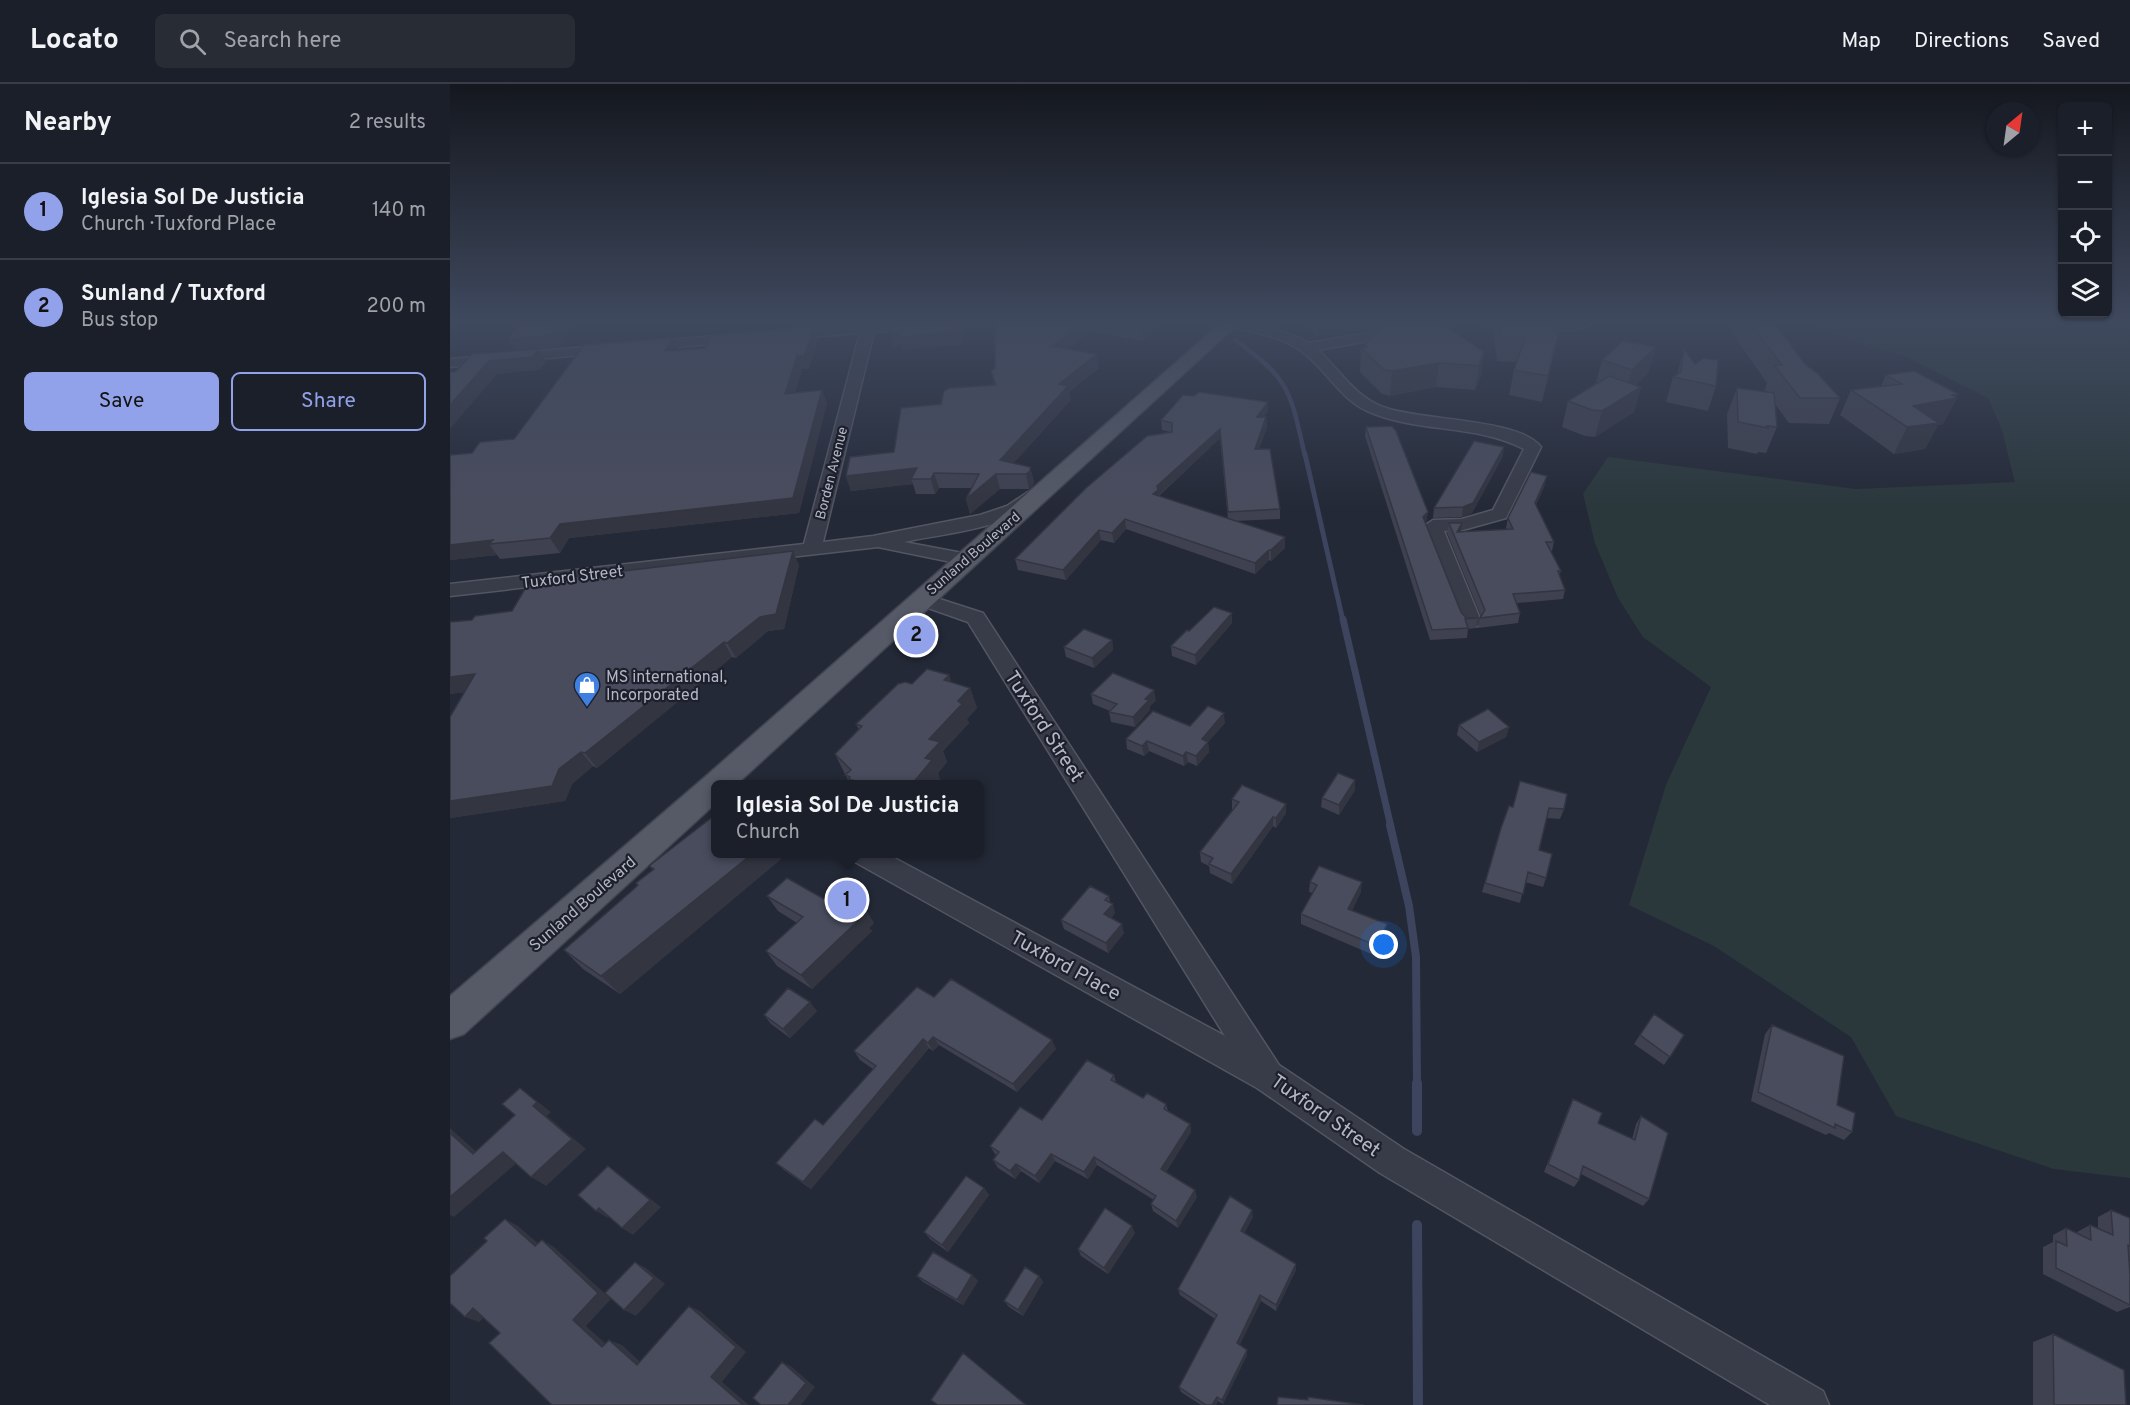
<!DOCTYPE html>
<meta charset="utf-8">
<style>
body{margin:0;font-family:Overpass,sans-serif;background:#282c35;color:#f1f3f6}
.controls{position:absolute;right:18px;top:18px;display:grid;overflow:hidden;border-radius:9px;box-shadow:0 2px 4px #0004}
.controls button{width:54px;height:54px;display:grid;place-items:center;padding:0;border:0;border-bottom:2px solid #393d46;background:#1b1f29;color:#f1f3f6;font:30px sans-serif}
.compass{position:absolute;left:1536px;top:18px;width:54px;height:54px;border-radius:50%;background:#1b1f29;box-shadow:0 2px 4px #0004;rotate:29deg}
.you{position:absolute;left:934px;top:861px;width:21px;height:21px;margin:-15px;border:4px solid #fff;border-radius:50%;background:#1a73e8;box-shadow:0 0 0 9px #1a73e833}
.badge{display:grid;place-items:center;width:39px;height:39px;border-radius:50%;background:#91a2ea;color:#111;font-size:20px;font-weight:700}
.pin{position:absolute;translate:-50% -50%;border:3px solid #fff;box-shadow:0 2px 6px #0006}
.popup{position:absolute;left:261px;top:696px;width:273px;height:78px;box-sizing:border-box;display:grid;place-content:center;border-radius:9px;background:#1b1f29;filter:drop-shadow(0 2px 4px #0005);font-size:20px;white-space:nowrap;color:#a0a2a8}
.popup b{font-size:22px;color:#f1f3f6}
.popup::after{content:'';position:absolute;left:50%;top:100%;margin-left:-12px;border:12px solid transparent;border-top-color:#1b1f29}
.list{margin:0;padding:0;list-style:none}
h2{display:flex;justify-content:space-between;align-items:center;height:78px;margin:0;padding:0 24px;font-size:26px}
h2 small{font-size:20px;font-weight:400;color:#a0a2a8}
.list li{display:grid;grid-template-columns:39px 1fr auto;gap:18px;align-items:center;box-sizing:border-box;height:96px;padding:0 24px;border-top:2px solid #393d46}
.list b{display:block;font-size:22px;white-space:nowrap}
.list p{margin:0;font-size:20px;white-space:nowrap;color:#a0a2a8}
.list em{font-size:20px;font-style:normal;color:#a0a2a8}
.actions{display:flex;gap:12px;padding:18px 24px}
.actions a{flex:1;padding:14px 0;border:2px solid #91a2ea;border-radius:9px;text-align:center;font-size:21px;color:#91a2ea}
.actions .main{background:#91a2ea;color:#111}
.icon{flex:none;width:33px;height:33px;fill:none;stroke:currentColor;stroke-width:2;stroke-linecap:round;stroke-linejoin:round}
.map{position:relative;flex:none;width:1680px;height:1321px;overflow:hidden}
header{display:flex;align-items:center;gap:36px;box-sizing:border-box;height:84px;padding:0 30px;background:#1b1f29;border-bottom:2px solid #393d46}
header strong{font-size:28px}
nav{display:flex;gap:33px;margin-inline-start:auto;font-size:21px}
.search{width:420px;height:54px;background:#282c35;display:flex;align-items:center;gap:15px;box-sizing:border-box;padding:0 21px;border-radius:9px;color:#a0a2a8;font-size:22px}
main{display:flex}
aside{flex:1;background:#1b1f29}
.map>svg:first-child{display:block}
</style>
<header>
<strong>Locato</strong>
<div class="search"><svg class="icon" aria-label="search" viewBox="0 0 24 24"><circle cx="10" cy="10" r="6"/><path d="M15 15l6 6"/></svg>Search here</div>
<nav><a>Map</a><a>Directions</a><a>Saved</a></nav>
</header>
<main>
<aside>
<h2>Nearby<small>2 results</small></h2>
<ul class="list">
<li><span class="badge">1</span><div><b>Iglesia Sol De Justicia</b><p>Church · Tuxford Place</p></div><em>140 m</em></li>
<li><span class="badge">2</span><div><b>Sunland / Tuxford</b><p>Bus stop</p></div><em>200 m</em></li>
</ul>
<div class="actions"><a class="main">Save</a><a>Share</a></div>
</aside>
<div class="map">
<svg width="1680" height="1321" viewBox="0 0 1680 1321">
<rect width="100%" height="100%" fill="#242937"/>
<!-- green -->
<path fill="#2a383c" d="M1360 239H1680V1094L1604 1085 1446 1032 1401 953 1264 862 1179 821 1216 701 1261 603 1193 553 1168 514 1145 459 1133 410 1158 373 1406 405 1565 398 1552 346 1538 314 1450 270 1419 264Z"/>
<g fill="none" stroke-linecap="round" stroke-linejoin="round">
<!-- stream-far4 -->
<path stroke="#3c445e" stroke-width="4.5" d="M785 256C841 296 840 307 855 372"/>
<!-- stream-far3 -->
<path stroke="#3c445e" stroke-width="5" d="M855 370 893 537"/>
<!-- stream-far2 -->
<path stroke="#3c445e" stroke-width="7" d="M893 535 941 743"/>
<!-- stream-far1 -->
<path stroke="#3c445e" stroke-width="8" d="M940 741 959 822 966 873 967 1000"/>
<!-- stream -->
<path stroke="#3c445e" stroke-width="10" d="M967 999V1047
M967 1141 968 1321"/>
<!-- minor casing -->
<g stroke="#535662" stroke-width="3">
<path id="minor" d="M429 239H486L479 243 424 248 373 458 423 452 530 431 557 422 578 408H590L593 412C571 443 489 450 454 458L523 471 526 475 523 479 516 481 428 463 0 512V500L354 460 410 249 335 255 328 251 335 247Z
M774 239C805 239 832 244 859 259L974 239H1004L997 243 868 266C890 286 904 312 933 323 969 337 1070 334 1091 363L1056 434 1013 446 994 447 1031 537 1028 542H1014L1011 537 974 442 983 436 1012 435 1043 426 1074 365C1026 340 971 349 922 329 890 317 877 285 850 266 828 251 802 248 776 242Z
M1031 239H1143C1128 252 1059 244 1038 243Z
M291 250 296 251V257L194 266 187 262 194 258Z
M159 261 166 265 164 268 0 283V275Z
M471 509 533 529 829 981 954 1065 1373 1307 1379 1321H1320L930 1089 807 1004 405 778 401 770H437L775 952 518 538 464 519 461 515 464 511Z"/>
</g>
<!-- major casing -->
<g stroke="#414451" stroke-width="3">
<path id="major" d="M771 239H789L287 700H265V720L14 950 0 955V912L255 693Z"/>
</g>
<!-- minor -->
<use href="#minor" fill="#383b48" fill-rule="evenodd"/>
<!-- major -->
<use href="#major" fill="#565a67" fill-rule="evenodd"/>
</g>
<!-- wall -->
<path fill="#3f4150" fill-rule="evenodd" d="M440 239H716L693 257 641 248 618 265 647 270 649 284 619 308 621 316 563 379 580 383 584 398 583 401 579 405H550L520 430 516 415 521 404H489L485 410H466L463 400 401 407 396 392 444 368 491 320 544 301 541 287 545 284V242L513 244 512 260 453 266 451 261 443 262Z
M852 239H991L1034 268 1031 292 1025 306 986 303 940 312 932 310 910 288 911 264 915 263V261L921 254 922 245 868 252Z
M1044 239H1110L1103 274 1092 318 1059 311 1064 286 1067 278 1047 277 1043 246Z
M1282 239H1324L1356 281 1390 314 1379 340 1339 339 1325 320 1327 343 1316 369 1308 368 1307 370 1278 364 1277 330 1287 304 1316 308 1315 306 1317 299 1280 246Z
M223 254 229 266 368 255 359 285H352L345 309 372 306 377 319 349 429 119 454 110 469 50 475 47 471 0 476 22 369 64 355Z
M1234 265 1245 280 1266 302 1258 327 1216 318 1223 293 1227 291Z
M1152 276 1199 288 1186 301 1191 303 1184 328 1145 353 1135 352 1112 343 1118 317 1146 299Z
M1436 291 1508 310 1506 313 1507 314 1493 340 1488 341 1475 365 1444 370 1390 331 1401 306 1431 302Z
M744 312 818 318V327L814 333H816L817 343 809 365 830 425V435L785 437 835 464 821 477 819 476 805 490 676 445 664 459 651 456 616 496 568 486 565 475 720 348 712 346 711 336ZM770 354 778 435 709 412Z
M916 343 978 428 976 438 975 439 1011 528 1016 534H1027L1026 544 1018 545 1017 554 980 556 915 352Z
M1053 372 1022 429 1012 433 983 434 984 424Z
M1095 401 1086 421 1104 458 1102 467H1100L1111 487 1109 492 1115 506 1113 515 1067 519 1070 529 1068 539 1028 544 1031 532 997 449 999 439 1011 448 1057 445 1056 444 1058 434Z
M349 481 334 545 318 547 286 574 282 573 147 684 143 682 122 700 115 717 0 734V633L15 608 0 610V538L22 536 62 527Z
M782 529V539L746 581 722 572 721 562 739 547Z
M662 556 663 566 644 584 616 573 614 563Z
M501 598 520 604 527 624 517 635 519 639 493 667 497 678 488 689 490 696 486 700H400L385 670 409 646 406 640 462 600Z
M641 610 706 616 700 622V626L685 643 661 638 659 628 660 627 643 620Z
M775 639 758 658 759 668 747 682 738 678 734 682 699 667 694 672 677 665 676 655 740 642Z
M1009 641 1059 643 1056 653 1027 668 1007 651Z
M905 696V706L889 731 871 723 872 714Z
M1070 697 1114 725 1110 735 1096 734 1089 766 1096 794 1093 803 1075 798 1070 819 1032 808 1051 744 1063 723Z
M782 715 836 720V729L826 744 823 742 782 800 760 789 759 782 751 778 750 768 783 725H782Z
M265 770H328L331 775 170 910 133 885 114 866 185 804 188 801 186 799 203 786 199 782Z
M860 798 911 808 902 826 935 849 926 872 851 840V830L863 809 859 808Z
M317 812 374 815 424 839 419 844 422 847 362 905 327 882 316 867 347 839 328 827Z
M659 812 660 818 665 829 661 834 674 849 658 869 614 845 611 836Z
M484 913 606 965 567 1008 489 961 483 967 479 964 361 1105 334 1086 326 1079 373 1041 423 985 410 976 404 967Z
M367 927 340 954 321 940 314 931Z
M1322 941 1387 1021 1402 1048 1394 1056 1379 1049 1376 1051 1301 1017 1315 950Z
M1190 951H1234L1214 981 1184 960Z
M664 991 666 999 693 1014 716 1020 718 1027 740 1040 741 1048 716 1088 747 1113 728 1144 703 1127 701 1120 704 1116 647 1081 638 1095 605 1077 589 1099 571 1087 565 1095 548 1084 543 1076 547 1071 545 1070 540 1062 592 1036Z
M1123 1015 1148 1039 1182 1055 1186 1040 1191 1032 1199 1115 1193 1122 1131 1090 1129 1096 1124 1103 1094 1088 1119 1023Z
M534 1104 539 1111 498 1168 480 1155 474 1148Z
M1661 1126 1680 1134V1176L1679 1175 1680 1223 1667 1228 1593 1190V1163L1603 1158V1151L1616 1144 1627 1149V1148L1640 1141 1648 1144V1133Z
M803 1133 794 1149 846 1180V1186L826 1227 811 1217 789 1261 797 1271 773 1320 768 1317 766 1321H751L731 1308 729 1303 765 1235 730 1211 728 1205Z
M685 1149 658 1190 631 1172 628 1165Z
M522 1191 528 1197 513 1221 473 1198 467 1192Z
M589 1192 593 1198 573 1232 559 1223 554 1217Z
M1603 1250 1676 1321H1583V1258Z"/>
<!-- shaded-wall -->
<path fill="#333541" d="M110 239H127L107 264 89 265 96 277 89 286 47 290 0 345V321L39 277 65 267 58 255Z
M509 239H547L548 242 513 244 512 260 453 266 451 261 443 262 439 249Z
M633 239H640L641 248 604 275 602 262Z
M697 239H716L693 257 691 244Z
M904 239H922V245L868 252V244Z
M364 242 368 255 359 285H352L340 323 335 310 347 272Z
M1108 250 1103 274 1092 318 1098 292Z
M223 254 229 266 215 267Z
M1206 263 1199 288 1175 311 1182 286Z
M1034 268 1031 292 1025 306 1029 282Z
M647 270 649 284 619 308 621 316 553 391 550 376 609 300Z
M989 279 986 303 940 312 942 287Z
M1191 303 1184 328 1145 353 1152 327Z
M372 306 377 319 349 429 119 454 110 469 100 454 110 440Z
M1508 310 1506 314H1507L1493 340 1488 341 1475 365 1444 370 1457 343 1463 322Z
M818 318V327L807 342V333Z
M816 333 817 343 805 375V365Z
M770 345V354L708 412 703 410 707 402Z
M1054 363 1053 372 1022 429 1012 433 1013 423Z
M580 383 584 398 583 401 579 405 576 390Z
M467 384 461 395 463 400 401 407 396 392Z
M484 389 489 404 485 410 481 395Z
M546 390 550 405 520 430 516 415Z
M1097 392 1095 401 1083 428 1085 419Z
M978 428 976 438 972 443 973 433Z
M675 435 676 445 664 459 662 449Z
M1012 439 1011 448 1005 458 1007 448Z
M649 446 651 456 616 496 613 486Z
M835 453V464L821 477V466Z
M43 456 39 460 47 471 0 476V461Z
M819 466V476L805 490V479Z
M343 467 349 481 334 545 318 547 286 574 277 559Z
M782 529V539L746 581 745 571Z
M662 556 663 566 644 584 642 574Z
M274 558 282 573 147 684 135 669Z
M25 590 38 605 0 610V593Z
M499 591 506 611 494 596Z
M520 604 527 624 517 635 519 639 493 667 497 678 488 689 490 696 486 700H462L475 674 479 655 508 617Z
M704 606 706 616 700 622V626L685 643 683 633 695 615Z
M774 629 775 639 758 658 759 668 747 682 746 672 752 655Z
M1059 643 1056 653 1027 668 1029 658Z
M697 657 699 667 694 672 692 662Z
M131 668 143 682 122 700 115 717 0 734V717L109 685Z
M736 668 738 678 734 682 733 672Z
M905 696V706L889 731V721Z
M836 720V729L826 744V734Z
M823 733V742L782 800 781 790Z
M302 770H328L331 775 170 910 151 892Z
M912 798 911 808 898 835V825Z
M663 820 665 829 657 840 654 830Z
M415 824 424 839 419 844 422 847 362 905 351 891Z
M672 840 674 849 658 869 656 859Z
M937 840 935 849 926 872 927 862Z
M360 918 367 927 340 954 333 945Z
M483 953 489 961 483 967 478 959Z
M473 955 479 964 361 1105 353 1098Z
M602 956 606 965 567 1008 563 1000Z
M70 1004 101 1028 97 1032 136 1065 96 1102 81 1093Z
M740 1040 741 1048 713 1092 711 1085Z
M0 1044 39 1079 23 1070 0 1049Z
M53 1068 69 1077 4 1133 0 1131V1113Z
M601 1070 605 1077 589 1099 585 1092Z
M644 1073 647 1081 638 1095 634 1088Z
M566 1080 571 1087 565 1095 560 1087Z
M158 1082 169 1090 211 1123 183 1151 172 1144Z
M534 1104 539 1111 498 1168 492 1161Z
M745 1106 747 1113 728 1144 726 1137Z
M149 1124 160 1131 158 1134 146 1127Z
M802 1126 803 1133 792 1154 791 1147Z
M55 1135 68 1142 98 1168 85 1162Z
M682 1142 685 1149 658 1190 654 1184Z
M92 1156 104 1163 161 1215 136 1242 165 1268 152 1263 123 1236Z
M185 1178 196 1184 215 1200 186 1232 174 1226Z
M846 1180V1186L826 1227V1221Z
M522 1191 528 1197 513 1221 507 1216Z
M589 1192 593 1198 573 1232 568 1226Z
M810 1211 811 1217 788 1265 787 1259Z
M239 1222 250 1227 296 1268 272 1298 299 1321H293L261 1293Z
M23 1224 38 1230 29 1238 15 1233Z
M159 1256 172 1261 199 1286 187 1281Z
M797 1266V1271L773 1320 772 1316Z
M332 1278 342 1283 365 1303 351 1321H338Z
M767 1313 768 1317 766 1321H762Z"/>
<!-- building -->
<path fill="#494c5d" stroke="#333541" stroke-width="1.5" d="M72 239H110L100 251 58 255Z
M440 239H509V247L449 253V248L439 249Z
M545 239H633L602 262 647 270 609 300 618 302 550 376 580 383V387L576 390H546L516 415 529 390 484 389 481 395H461L467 384 396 392 400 373 444 368 451 324 491 320 494 307 499 304 546 301 541 287 545 284Z
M665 239H697L691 244Z
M862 239H904L868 244Z
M926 239H991L1034 268 1029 282 989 279 942 287 934 286 911 264 917 263 915 261 931 243Z
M1049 239H1105L1108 250 1098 292 1064 286 1075 254 1051 253Z
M1300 239H1324L1356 281 1368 290 1390 314H1350L1324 281H1332Z
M364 242 354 272H347L335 310 372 306 343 414 110 440 100 454 39 460 43 456 0 461V371L22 369 30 358 64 355 134 261 223 254 215 267 255 264 262 251Z
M1173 257 1206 263 1182 286 1152 276Z
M89 265 82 273 39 277 0 321V288H5L22 270Z
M1234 265 1245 280 1254 274 1268 276 1266 302 1223 293 1231 288Z
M1464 287 1508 310 1502 311 1507 314 1463 322 1489 339 1457 343 1401 306 1452 300 1436 291Z
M1159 292 1191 303 1152 327 1142 326 1118 317Z
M1287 304 1324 309 1327 343 1317 342 1318 344 1288 338Z
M749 308 818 318 807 333H816L805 365H820L830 425 778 428 770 345 707 402 708 406 703 410 835 453 821 466H819L805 479 675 435 662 449 649 446 613 486 565 475 636 404 697 352 722 348V339L711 336 733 311 744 312Z
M942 342 946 347 978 428 973 433 1011 528 1016 534H1027L1015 535 1018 544 982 546 916 343Z
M1024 357 1054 363 1023 419 1013 423 984 424Z
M1081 388 1097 392 1085 419 1104 458H1096L1111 487H1108L1115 506 1063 510 1070 529 1030 534 1035 526 999 439H1012L1007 448 1063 445 1058 434Z
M343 467 326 530 310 533 277 559 274 558 135 669 131 668 109 685 102 702 0 717V633L25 590 0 593V538L22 536 25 532 62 527 79 498Z
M764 523 782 529 745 571 721 562 737 546 739 547Z
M634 545 662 556 642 574 614 563Z
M477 585 499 591 494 596 520 604 508 617 512 620 479 655 490 658 475 674 482 676 462 700H415L399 695 400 693 395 691 401 686 385 670 412 642 406 640 448 600 455 598 462 600Z
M663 589 704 606 695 615 699 616 683 633 659 628 667 620 641 610Z
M758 622 774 629 752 655 758 658 746 672 736 668 733 672 697 657 692 662 676 655 703 627 740 642Z
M1038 625 1059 643 1029 658 1009 641Z
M888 689 905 696 889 721 872 714Z
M1070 697 1117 710 1114 725 1099 724 1089 766 1102 770 1096 794 1078 788 1073 810 1035 799 1051 744 1059 722 1063 723Z
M792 701 836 720 826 734 823 733 781 790 759 780 763 774 750 768 789 718 782 715Z
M265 731V770H302L151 892 114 866 185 804 188 801 186 799 204 785 199 782Z
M869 782 912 798 898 825 937 840 927 862 851 830 867 801 860 798Z
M337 794 374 815 377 811 382 814 388 808 415 824 409 830 413 832 351 891 316 867 353 833 317 812Z
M640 802 659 812 655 816 663 820 654 830 672 840 656 859 611 836Z
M501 895 602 956 563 1000 483 953 478 959 473 955 353 1098 326 1079 365 1035 373 1041 426 982 404 967 467 903 484 913Z
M338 904 360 918 333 945 314 931Z
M1204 930 1234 951 1220 973 1190 951Z
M1322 941 1394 972 1387 1021 1405 1029 1402 1048 1385 1040V1044L1308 1008Z
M637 976 664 991 661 996 693 1014 697 1009 716 1020 714 1025 740 1040 711 1085 745 1106 726 1137 701 1120 706 1112 644 1073 634 1088 601 1070 585 1092 566 1080 560 1087 543 1076 549 1068 540 1062 570 1023 592 1036Z
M70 1004 87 1018 83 1022 122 1055 81 1093 53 1068 0 1113V1049L23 1070 65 1031 52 1020Z
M1123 1015 1152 1029 1148 1039 1185 1056 1191 1032 1218 1049 1199 1115 1133 1082 1129 1096 1098 1080Z
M158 1082 200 1116 172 1144 149 1124 146 1127 128 1111Z
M516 1092 534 1104 492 1161 474 1148Z
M780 1112 802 1126 791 1147 846 1180 826 1221 810 1211 787 1259 797 1266 772 1316 767 1313 762 1321H756L729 1303 767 1231 728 1205Z
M655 1124 682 1142 654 1184 628 1165Z
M1661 1126 1680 1134V1162L1678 1161 1680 1190V1221L1606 1184V1157L1617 1162 1616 1144 1641 1156 1640 1141 1663 1151Z
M55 1135 85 1162 92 1156 148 1209 123 1236 152 1263 159 1256 187 1281 239 1222 286 1263 261 1293 293 1321H102L39 1259 50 1249 23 1224 15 1233 0 1219V1192L37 1157 34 1154Z
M483 1168 522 1191 507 1216 467 1192Z
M185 1178 204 1194 174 1226 155 1209Z
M575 1183 589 1192 568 1226 554 1217Z
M1603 1250 1674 1286 1676 1321H1604Z
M513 1269 576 1321H488L481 1316Z
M332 1278 356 1299 338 1321H311L303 1314Z
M828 1313 858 1316V1313L914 1321H827Z"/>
<!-- sky -->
<linearGradient id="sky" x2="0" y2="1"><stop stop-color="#14171e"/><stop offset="0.56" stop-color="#3f495e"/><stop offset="1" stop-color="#3f495e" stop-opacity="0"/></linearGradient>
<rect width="1680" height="424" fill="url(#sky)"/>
<!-- icons -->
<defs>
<g id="shop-pin" transform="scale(1.35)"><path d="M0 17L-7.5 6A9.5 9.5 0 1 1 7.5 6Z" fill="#3f7fe0" stroke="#1d202c"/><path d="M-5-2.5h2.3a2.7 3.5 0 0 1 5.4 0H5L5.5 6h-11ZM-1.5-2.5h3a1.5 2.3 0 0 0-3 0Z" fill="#fff"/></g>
</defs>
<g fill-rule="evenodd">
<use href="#shop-pin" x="137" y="601"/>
</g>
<g text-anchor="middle" stroke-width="4.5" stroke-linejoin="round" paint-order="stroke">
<!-- far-street labels -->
<g font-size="14" fill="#b3b6c4" stroke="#1d202c">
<text transform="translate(381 389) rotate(-76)" y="5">Borden Avenue</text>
<text transform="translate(523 469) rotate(-41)" y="5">Sunland Boulevard</text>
</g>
<!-- street labels -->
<g font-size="16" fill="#b3b6c4" stroke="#1d202c">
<text transform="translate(122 492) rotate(-7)" y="6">Tuxford Street</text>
<text transform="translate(132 819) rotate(-41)" y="6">Sunland Boulevard</text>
</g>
<!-- poi labels -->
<g font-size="16" fill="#b3b6c4" stroke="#1d202c" text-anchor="start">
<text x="156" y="598">MS international,<tspan x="156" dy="18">Incorporated</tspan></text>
</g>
<!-- near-street labels -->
<g font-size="20" fill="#b3b6c4" stroke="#1d202c">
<text transform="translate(595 642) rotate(57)" y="7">Tuxford Street</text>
<text transform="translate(616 881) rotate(29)" y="7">Tuxford Place</text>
<text transform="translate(876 1031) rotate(35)" y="7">Tuxford Street</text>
</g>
</g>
</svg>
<div class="controls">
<button>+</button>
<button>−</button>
<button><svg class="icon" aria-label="locate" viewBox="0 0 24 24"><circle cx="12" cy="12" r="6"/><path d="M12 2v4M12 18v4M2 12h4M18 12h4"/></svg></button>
<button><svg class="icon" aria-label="layers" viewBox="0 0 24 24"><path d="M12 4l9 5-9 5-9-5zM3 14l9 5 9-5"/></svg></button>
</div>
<svg class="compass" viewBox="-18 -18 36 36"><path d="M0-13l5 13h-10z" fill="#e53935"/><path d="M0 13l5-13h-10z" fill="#a0a2a8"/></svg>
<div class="you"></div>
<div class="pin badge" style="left:397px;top:816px">1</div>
<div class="popup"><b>Iglesia Sol De Justicia</b>Church</div>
<div class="pin badge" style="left:466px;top:551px">2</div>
</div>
</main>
